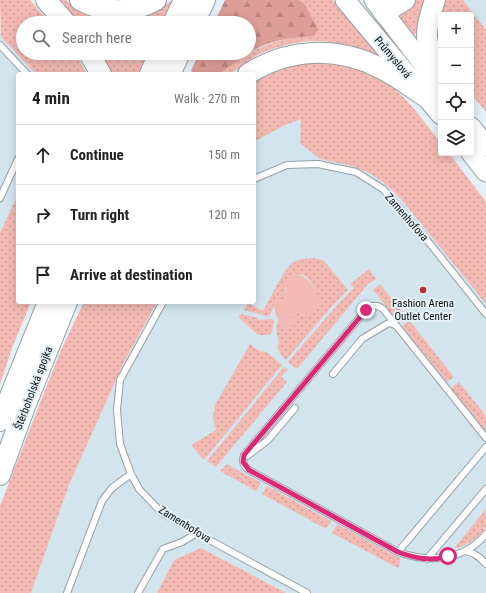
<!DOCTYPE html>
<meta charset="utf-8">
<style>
body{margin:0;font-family:"Roboto Condensed",sans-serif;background:#f2f2f2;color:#222}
.controls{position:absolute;right:12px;top:12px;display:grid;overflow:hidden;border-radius:4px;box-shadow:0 2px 10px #0003}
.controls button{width:36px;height:36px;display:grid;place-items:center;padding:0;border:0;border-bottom:1px solid #e0e0e0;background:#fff;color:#222;font:20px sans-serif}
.stop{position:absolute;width:12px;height:12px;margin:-9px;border:3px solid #db2777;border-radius:50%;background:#fff}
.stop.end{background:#db2777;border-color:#fff;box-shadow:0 1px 4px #0008}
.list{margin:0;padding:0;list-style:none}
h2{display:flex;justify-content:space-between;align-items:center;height:52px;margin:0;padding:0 16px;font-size:17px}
h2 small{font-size:13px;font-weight:400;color:#767676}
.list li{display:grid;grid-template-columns:26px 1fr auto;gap:12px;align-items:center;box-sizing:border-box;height:60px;padding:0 16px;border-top:1px solid #e0e0e0}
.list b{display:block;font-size:15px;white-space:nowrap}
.list em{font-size:13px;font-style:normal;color:#767676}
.icon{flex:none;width:22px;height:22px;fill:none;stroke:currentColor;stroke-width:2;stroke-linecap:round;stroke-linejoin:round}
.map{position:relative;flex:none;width:486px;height:593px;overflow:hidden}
.search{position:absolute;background:#fff;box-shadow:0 2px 10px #0003;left:16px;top:16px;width:240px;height:44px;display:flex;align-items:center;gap:10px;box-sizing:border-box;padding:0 14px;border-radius:22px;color:#767676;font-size:15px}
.panel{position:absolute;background:#fff;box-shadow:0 2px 10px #0003;left:16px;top:72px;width:240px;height:232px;border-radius:4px}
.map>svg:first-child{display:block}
</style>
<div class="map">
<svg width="486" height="593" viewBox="0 0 486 593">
<defs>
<pattern id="grass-dots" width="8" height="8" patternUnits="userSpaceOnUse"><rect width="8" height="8" fill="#f2bab3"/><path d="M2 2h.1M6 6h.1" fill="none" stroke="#ce9f99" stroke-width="1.8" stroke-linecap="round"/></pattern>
<pattern id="forest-firs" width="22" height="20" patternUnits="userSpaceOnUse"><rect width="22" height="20" fill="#dd9e96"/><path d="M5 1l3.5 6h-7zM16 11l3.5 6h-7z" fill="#bc8780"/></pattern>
</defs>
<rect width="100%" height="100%" fill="#e5f0f6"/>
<!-- built -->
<path fill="#d2e5ef" d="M463 0H486V31Z
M0 30 1 37 36 74H18V194L0 233Z
M327 108 424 226 486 304V593H286L201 548 174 560 157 593H31L69 485 123 364 157 302H254V142L283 126Z"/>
<!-- grass -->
<path fill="url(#grass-dots)" d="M0 0H30L50 23H23V53H75L87 74H36L1 37Z
M56 0H66L71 4 160 8 173 0 164 17 166 19 164 23H76Z
M299 0H333L371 44 385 57 382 61C371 56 361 51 350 47 319 35 283 42 254 57 248 61 234 73 228 74 226 75 222 74 219 74 240 55 266 43 294 37L304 3Z
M415 0H426L419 33 410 36 396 14Z
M445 0H463L486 30V112L471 94V15H441V56L436 38 438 23Z
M98 53H149L139 74H109Z
M338 58 388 83 404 98 415 110 441 143V153H449L486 202V304L401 199 382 181 367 172 349 165 320 159 300 143 301 119 283 126 254 142V76L272 66Z
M18 194V302H31L12 348 0 384V233Z
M313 258 323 260 326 263 348 290 333 305 286 360C281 355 278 352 277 345L279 344C278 335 274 329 279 320L283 326 289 329 295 323 293 312 295 311 304 316 319 305C317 291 310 270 292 275L285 287 286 297 284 299 276 302 270 315 266 316 244 310 248 303 263 311C269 301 284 269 292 263 299 259 306 258 313 258Z
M369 269 376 279 368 284 297 369 288 362 338 304 354 288 350 284Z
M380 284 405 315 398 321 373 290Z
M84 302H157L123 364 69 485 31 593H0V506L42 398 61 350Z
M242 314 258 318V320L272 319 274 321 272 333 267 335H258L239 318V315Z
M409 320 454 377 447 382 402 326Z
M250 344 259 351 267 352 282 365 204 460 191 445 216 430 213 417 215 405Z
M284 367 288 370 281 377 287 382 216 467 207 461Z
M459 382 486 416V431L451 388Z
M227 464 261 483 256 491 220 471Z
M267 486 331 521 326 529 262 494Z
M486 509C486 514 486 522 486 526 481 538 466 545 455 549V547Z
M337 524 401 559 398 568 332 533Z
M201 548 286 593H157L174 560Z"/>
<!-- forest -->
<path fill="url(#forest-firs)" d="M225 0H299L304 3 318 29 314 36C291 37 269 40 249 53V23H214Z
M199 53H249L219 74H196L191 71Z"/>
<!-- park -->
<path fill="#f2bab3" d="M296 274C316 277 330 315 306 315 302 316 299 312 295 311L293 313 295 323 292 328 289 329C280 326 271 311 276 302L284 299 286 297C286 286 283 277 296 274Z"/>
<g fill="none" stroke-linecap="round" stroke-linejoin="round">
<!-- service casing -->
<g stroke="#959fa4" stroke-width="8">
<path id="service" d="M0 45 27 74
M254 179 287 165 318 164 356 172 383 189 427 240 486 314
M0 198 18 159
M163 302 120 380 117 410 120 444 131 474 139 489 161 512 204 537 307 593
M333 374 362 339 387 324 390 323 395 325
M486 438 383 309C377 304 371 305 366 310L244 455C242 461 243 466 249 470L398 552C429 563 464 561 486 534
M247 456 268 440 295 408
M465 551C474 552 480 557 486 564
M398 552 486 447
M427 559 486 489
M67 593 102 501 112 488 131 474
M138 593 163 549 182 542 197 533"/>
</g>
<!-- primary casing -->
<g stroke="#959fa4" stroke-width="21">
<path id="primary" d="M345 0 441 115
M374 0 441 87
M471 127 486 146
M471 153 486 172"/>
</g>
<!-- trunk casing -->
<g stroke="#959fa4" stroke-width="22">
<path id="trunk" d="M46 0 66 23
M80 0C103 13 132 14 156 0
M435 0C424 34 423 41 441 73
M384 13 405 0
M173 23 184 0
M194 23 205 0
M89 53 101 74
M150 74 159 53
M170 74 180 53
M248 74C288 48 337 46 380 68 397 76 413 89 429 99
M0 421 48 302
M0 475 24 409 67 302"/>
</g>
<!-- service -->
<use href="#service" stroke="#fff" stroke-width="6"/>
<!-- primary -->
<use href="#primary" stroke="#fff" stroke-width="19"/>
<!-- trunk -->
<use href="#trunk" stroke="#fff" stroke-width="20"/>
</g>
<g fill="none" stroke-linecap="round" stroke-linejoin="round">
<!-- route -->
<path stroke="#db2777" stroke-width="5" d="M366 310 244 455 243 462 249 470 398 552C415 558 431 562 448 556"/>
</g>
<!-- markers -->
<circle fill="#bd2f29" stroke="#e5f0f6" stroke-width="1.5" cx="423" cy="290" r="4"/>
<g text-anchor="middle" stroke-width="4" stroke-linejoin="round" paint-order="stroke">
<!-- street labels -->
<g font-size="11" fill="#0c1012" stroke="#e5f0f6">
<text transform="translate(393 57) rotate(50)" y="4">Průmyslová</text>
<text transform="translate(407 217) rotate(49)" y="4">Zamenhofova</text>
<text transform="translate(33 388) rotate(-69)" y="4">Štěrboholská spojka</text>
<text transform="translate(185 524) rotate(32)" y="4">Zamenhofova</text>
</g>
<!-- poi labels -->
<g font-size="11" fill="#0c1012" stroke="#e5f0f6">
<text x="423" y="307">Fashion Arena<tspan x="423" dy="13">Outlet Center</tspan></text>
</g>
</g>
</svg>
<div class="controls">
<button>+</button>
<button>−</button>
<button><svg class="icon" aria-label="locate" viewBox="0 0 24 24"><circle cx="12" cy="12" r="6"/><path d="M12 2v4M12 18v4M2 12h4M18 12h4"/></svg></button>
<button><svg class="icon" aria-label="layers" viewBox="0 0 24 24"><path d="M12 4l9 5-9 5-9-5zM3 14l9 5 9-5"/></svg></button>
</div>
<div class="stop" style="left:448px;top:556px"></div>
<div class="stop end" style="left:366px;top:310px"></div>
<div class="search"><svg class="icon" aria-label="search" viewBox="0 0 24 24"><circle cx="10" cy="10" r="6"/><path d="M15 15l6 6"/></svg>Search here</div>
<section class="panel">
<h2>4 min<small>Walk · 270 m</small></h2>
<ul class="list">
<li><svg class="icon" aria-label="ahead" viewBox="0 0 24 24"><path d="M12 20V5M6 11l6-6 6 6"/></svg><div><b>Continue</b></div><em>150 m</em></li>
<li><svg class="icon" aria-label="right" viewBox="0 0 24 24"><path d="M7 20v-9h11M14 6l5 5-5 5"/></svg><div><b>Turn right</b></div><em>120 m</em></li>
<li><svg class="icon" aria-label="arrive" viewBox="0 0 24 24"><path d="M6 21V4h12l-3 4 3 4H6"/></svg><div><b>Arrive at destination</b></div></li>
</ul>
</section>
</div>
